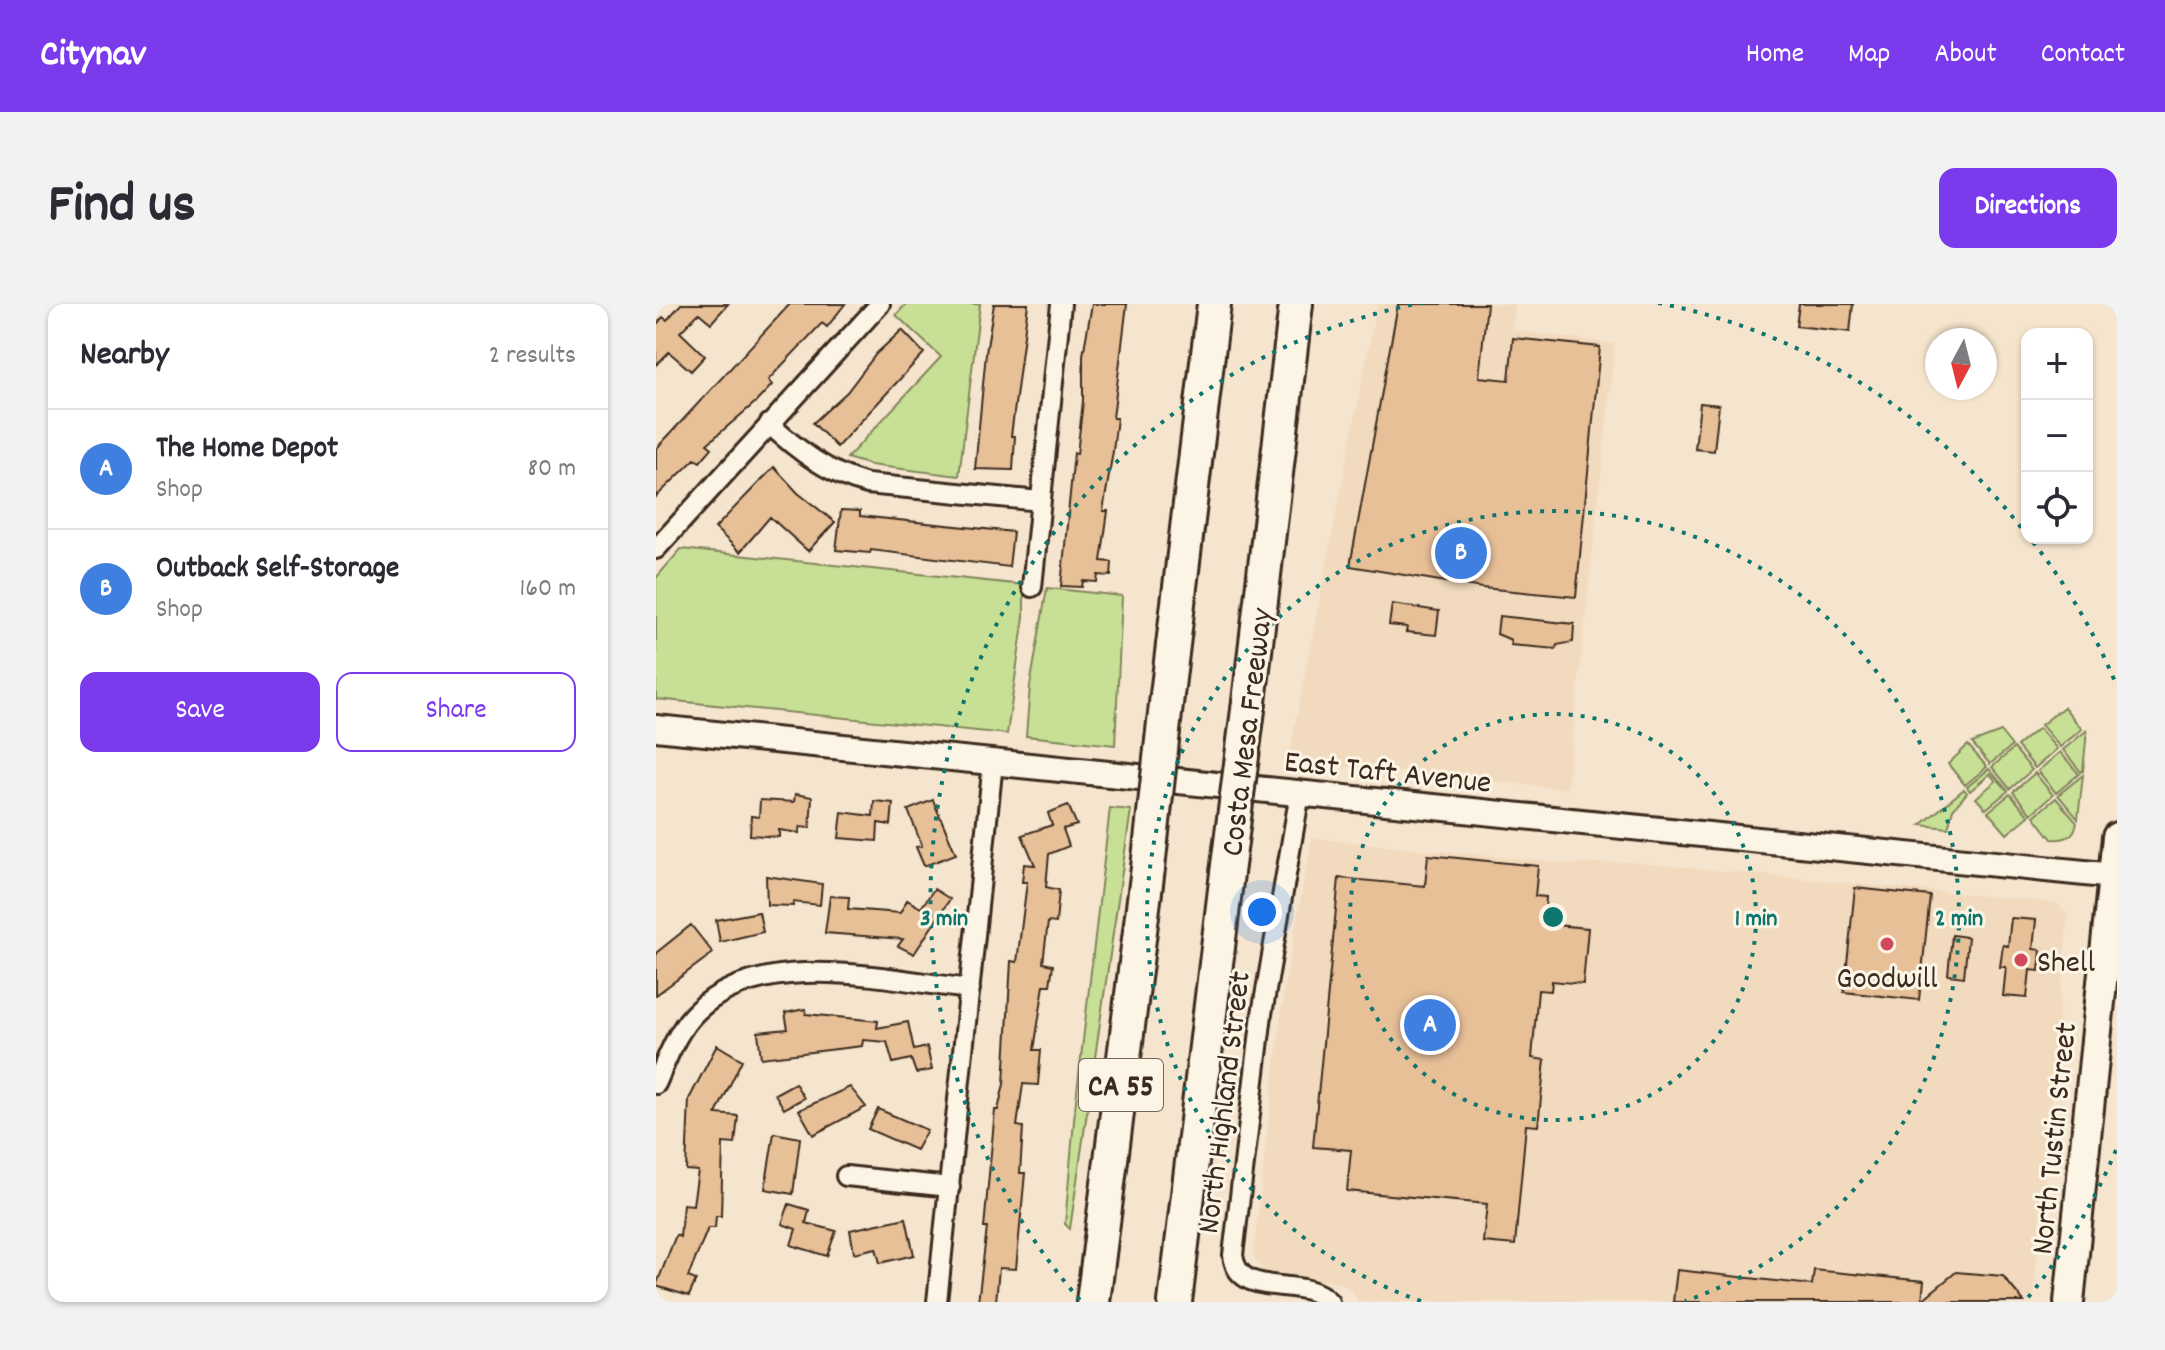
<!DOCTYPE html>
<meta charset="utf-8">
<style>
body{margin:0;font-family:Dekko,sans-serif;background:#f2f2f3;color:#2b2b33}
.controls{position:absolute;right:24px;top:24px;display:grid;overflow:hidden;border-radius:16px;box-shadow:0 2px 6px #0004}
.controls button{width:72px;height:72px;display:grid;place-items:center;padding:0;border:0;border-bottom:2px solid #e1e1e2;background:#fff;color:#2b2b33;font:40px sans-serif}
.compass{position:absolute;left:1269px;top:24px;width:72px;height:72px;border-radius:50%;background:#fff;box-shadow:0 2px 6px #0004;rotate:187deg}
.you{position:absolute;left:606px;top:608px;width:28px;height:28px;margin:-20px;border:6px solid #fff;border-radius:50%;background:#1a73e8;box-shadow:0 0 0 12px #1a73e833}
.badge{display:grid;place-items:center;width:52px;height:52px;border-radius:50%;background:#7c3aed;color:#fff;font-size:26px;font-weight:700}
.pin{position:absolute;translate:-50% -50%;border:4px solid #fff;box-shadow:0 2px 8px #0006}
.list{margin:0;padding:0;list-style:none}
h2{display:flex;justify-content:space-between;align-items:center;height:104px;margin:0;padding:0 32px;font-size:34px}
h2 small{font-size:26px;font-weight:400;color:#7c7c81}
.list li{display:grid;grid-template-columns:52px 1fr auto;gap:24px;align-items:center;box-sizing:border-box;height:120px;padding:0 32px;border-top:2px solid #e1e1e2}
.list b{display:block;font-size:30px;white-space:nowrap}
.list p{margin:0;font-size:26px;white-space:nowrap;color:#7c7c81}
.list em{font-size:26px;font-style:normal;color:#7c7c81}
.actions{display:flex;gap:16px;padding:24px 32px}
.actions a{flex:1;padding:18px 0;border:2px solid #7c3aed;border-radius:16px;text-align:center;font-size:28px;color:#7c3aed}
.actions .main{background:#7c3aed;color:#fff}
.icon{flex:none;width:44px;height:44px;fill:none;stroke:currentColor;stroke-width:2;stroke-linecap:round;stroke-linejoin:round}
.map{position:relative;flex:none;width:1461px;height:998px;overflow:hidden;border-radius:16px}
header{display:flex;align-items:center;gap:48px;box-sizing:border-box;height:112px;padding:0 40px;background:#7c3aed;color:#fff}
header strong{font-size:38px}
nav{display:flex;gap:44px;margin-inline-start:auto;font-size:28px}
.intro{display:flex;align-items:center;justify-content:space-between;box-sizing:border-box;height:192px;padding:0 48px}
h1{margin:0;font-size:56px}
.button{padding:20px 36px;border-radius:16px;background:#7c3aed;color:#fff;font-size:28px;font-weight:700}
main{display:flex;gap:48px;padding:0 48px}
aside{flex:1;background:#fff;border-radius:16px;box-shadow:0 2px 6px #0004}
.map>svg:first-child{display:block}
</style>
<header>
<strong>Citynav</strong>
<nav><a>Home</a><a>Map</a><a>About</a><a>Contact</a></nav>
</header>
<div class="intro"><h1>Find us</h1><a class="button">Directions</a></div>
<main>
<aside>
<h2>Nearby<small>2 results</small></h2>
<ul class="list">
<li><span class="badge" style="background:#3f7fe0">A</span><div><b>The Home Depot</b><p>Shop</p></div><em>80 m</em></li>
<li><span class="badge" style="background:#3f7fe0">B</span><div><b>Outback Self-Storage</b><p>Shop</p></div><em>160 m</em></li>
</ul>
<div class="actions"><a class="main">Save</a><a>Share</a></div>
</aside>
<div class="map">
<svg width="1461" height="998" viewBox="0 0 1461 998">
<rect width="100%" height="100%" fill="#f6e5ce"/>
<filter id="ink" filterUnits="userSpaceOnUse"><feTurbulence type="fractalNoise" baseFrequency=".0125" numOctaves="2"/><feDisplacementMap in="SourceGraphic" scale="16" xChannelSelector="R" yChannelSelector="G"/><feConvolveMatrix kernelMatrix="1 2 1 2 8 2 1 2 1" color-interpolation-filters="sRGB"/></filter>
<g filter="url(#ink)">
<!-- built -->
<path fill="#f2dabe" d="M721 0H859L856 26 959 40 911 485 632 457Z
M656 534 918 560 973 558 1402 599 1412 612 1377 998H702L697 988 686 979 609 970 597 951 628 685Z"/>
<!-- green -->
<path fill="#c7e096" stroke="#81855a" stroke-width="2" d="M250 0H324L303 172 214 161 191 154 285 53 240 11Z
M25 245 368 281V313L351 430 0 395V274Z
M391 284 466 292 459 441 370 432 374 382Z
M1408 403 1426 425 1404 443 1385 421Z
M1383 424 1401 445 1379 464 1361 442Z
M1431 426 1427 467 1425 468 1407 446Z
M1345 428 1356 442 1334 460 1316 439Z
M1312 441 1331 463 1309 481 1292 460Z
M1358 444 1376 466 1354 485 1336 463Z
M1404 448 1423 470 1400 489 1382 467Z
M1333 465 1352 487 1330 505 1320 494 1340 477 1334 470 1314 487 1311 483Z
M1379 469 1397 491 1375 510 1357 488Z
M1427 471 1422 515 1402 491Z
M1308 485 1311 489 1297 505 1292 524 1265 521Z
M1354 490 1373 512 1351 530 1332 508Z
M1400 494 1421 519C1418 533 1409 536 1396 535L1378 512Z
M454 504 475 506 414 925 409 920 419 805Z"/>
<!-- building -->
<path fill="#e8c098" stroke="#3b2a1e" stroke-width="2" d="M25 0H72L55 19 43 9 24 28 49 52 35 67 13 48 0 61V21L7 13 11 16Z
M134 0H189L171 23 166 19 112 76 116 81 101 97 51 140 56 144 44 158 39 155 0 193V145Z
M338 0H372L355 132H359L357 166 319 165 330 49Z
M436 0H471L457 114H461L457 147 447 207H452L445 257 456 258 455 272 442 271 441 278 427 277 426 283 405 282 418 149 421 150 427 97V51Z
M742 0H831L823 73 853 76 857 34 944 43 920 293 826 284 694 262Z
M1143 0H1197L1194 28 1140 22Z
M246 26 268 49 181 143 157 119 191 88 220 50Z
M1044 99 1063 101 1058 147 1039 145Z
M118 163 142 189 179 218 152 247 114 213 84 248 59 224Z
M185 206 204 207V212L357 228 353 263 215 246 214 249 180 246Z
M736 300 783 307 780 331 750 328 751 323 733 321Z
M843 312 918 320 917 338 901 341 900 345 855 341V336L841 330Z
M139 490 156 493 154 524 144 523 143 529 123 526V533L94 531 95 512 103 513 104 496 138 498Z
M277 496 300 550 268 562 260 543 266 542 252 506Z
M218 497 237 499 235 521 222 519 221 537 183 534 186 508 217 512Z
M412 501 421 521 407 525 413 542 393 550 390 583 403 586 400 619 392 618 387 659 397 661 394 681H388L378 746H385L382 781 367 780 361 822 367 823 364 869H369L360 965 343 964 340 998H322L331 924H328L339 806H342L348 780 355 657 361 658 371 578H366L368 560 379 561 366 531 396 521 392 509Z
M772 551 882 562 879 592 890 593 888 620 932 624 927 680 896 677 895 687 882 686 876 754 889 756 882 822 870 821 859 941 827 938 831 900 691 887 695 846 657 843 683 574 769 582Z
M110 572 166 580 164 601 137 598V602L111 601Z
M1199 584 1274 592 1263 696 1188 688Z
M278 585 294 595 258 650 242 642 247 635 169 629 174 592 193 593 192 605 244 609 251 596 265 604Z
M103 608 107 628 64 638 60 616Z
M1355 614 1380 616 1377 645 1385 646 1383 667 1374 666 1371 694 1347 692 1350 663H1344L1347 641 1352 642Z
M35 621 57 649 0 691V649Z
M1296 631 1312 633 1308 673 1292 671Z
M149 705 150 710 222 717 221 724 252 718 258 746 271 743 276 766 260 769 255 755 237 759 231 738 207 736 206 742 105 754 102 728 132 725 129 709Z
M61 741 86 756 60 810 82 812 79 840 67 839 65 912H60L59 924H52L32 973 40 976 33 992 0 982 20 931 24 933 27 900 37 901 42 867 30 866 33 795Z
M139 779 148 794 128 805 119 790Z
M194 783 210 803 157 831 143 806Z
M222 805 271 826 260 846 212 825Z
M118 829 144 834 137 890 109 885Z
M133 900 153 906 150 919 180 927 171 952 135 941 140 925 126 920Z
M250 914 258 951 224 959 220 944 198 949 194 926Z
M1021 966 1156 981 1158 966 1268 977 1266 996 1300 968 1347 972 1368 998H1017Z"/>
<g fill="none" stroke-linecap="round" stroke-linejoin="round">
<!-- street casing -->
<g stroke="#3b2a1e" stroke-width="24">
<path id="street" d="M113 120C143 147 171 169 211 180L384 197
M0 245 224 0
M376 283 405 0
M644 489 606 710 577 951C582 998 648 969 673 998
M0 780C11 755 21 725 42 706 108 644 233 676 314 685
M190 872 294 883
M281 998 337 458"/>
</g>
<!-- secondary casing -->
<g stroke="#3b2a1e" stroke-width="30">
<path id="secondary" d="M0 424 1458 572"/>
</g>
<!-- primary casing -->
<g stroke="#3b2a1e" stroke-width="34">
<path id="primary" d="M1413 998 1461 533"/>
</g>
<!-- highway casing -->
<g stroke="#3b2a1e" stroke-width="38">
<path id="highway" d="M511 391 558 0
M593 398 640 0
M437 998 492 564
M519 998 571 569"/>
</g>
<!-- street -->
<use href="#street" stroke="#fcf5e5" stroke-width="18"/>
<!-- secondary -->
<use href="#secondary" stroke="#fcf5e5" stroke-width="24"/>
<!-- primary -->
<use href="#primary" stroke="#fcf5e5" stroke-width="28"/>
<!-- highway -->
<use href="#highway" stroke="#fcf5e5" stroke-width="32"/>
<!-- highway-bridge casing -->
<g stroke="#3b2a1e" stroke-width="38" stroke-linecap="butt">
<path id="highway-bridge" d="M492 564 511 391
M571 569 593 398"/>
</g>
<!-- highway-bridge -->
<use href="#highway-bridge" stroke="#fcf5e5" stroke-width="32"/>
</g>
</g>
<!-- distance rings -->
<g fill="none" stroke="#0f766e" stroke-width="4" stroke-dasharray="4 8">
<circle cx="897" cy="613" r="203"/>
<path d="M765 997A406 406 0 1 1 1029 997"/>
<path d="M1460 846A609 609 0 0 1 1370 996M424 996A609 609 0 1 1 1370 230M1377 238A609 609 0 0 1 1460 380"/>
</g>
<!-- markers -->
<g fill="#d1495b" stroke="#fcf5e5" stroke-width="3">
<circle cx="1231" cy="640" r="8"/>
<circle cx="1365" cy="656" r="8"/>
</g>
<g text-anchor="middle" stroke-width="6" stroke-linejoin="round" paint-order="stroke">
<!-- shield labels -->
<rect fill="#fcf5e5" stroke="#75675a" stroke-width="2" x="423" y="755" width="84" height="52" rx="6"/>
<g font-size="30" font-weight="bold" fill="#3b2a1e">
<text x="465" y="791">CA 55</text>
</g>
<!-- street labels -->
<g font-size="32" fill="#3b2a1e" stroke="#fcf5e5">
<text transform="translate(589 428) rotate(-83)" y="11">Costa Mesa Freeway</text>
<text transform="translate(732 466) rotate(6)" y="11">East Taft Avenue</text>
<text transform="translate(566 798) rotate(-83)" y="11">North Highland Street</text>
<text transform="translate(1396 834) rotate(-84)" y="11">North Tustin Street</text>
</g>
<!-- poi labels -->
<g font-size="32" fill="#3b2a1e" stroke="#fcf5e5" text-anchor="start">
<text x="1381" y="667">Shell</text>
<text x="1231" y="683" text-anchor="middle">Goodwill</text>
</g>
</g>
<circle cx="897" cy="613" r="12" fill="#0f766e" stroke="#fcf5e5" stroke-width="4"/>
<g font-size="24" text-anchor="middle" font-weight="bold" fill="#0f766e" stroke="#fcf5e5" stroke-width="6" stroke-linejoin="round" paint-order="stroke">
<text x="1100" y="621">1 min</text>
<text x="1303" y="621">2 min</text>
<text x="288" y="621">3 min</text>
</g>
</svg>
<div class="controls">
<button>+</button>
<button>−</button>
<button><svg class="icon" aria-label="locate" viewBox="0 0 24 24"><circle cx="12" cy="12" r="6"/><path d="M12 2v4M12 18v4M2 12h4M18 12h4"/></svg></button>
</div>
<svg class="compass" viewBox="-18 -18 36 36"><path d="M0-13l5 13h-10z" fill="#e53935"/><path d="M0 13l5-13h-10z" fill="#7c7c81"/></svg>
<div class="you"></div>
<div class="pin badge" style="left:774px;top:721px;background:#3f7fe0">A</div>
<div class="pin badge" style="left:805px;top:249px;background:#3f7fe0">B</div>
</div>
</main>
